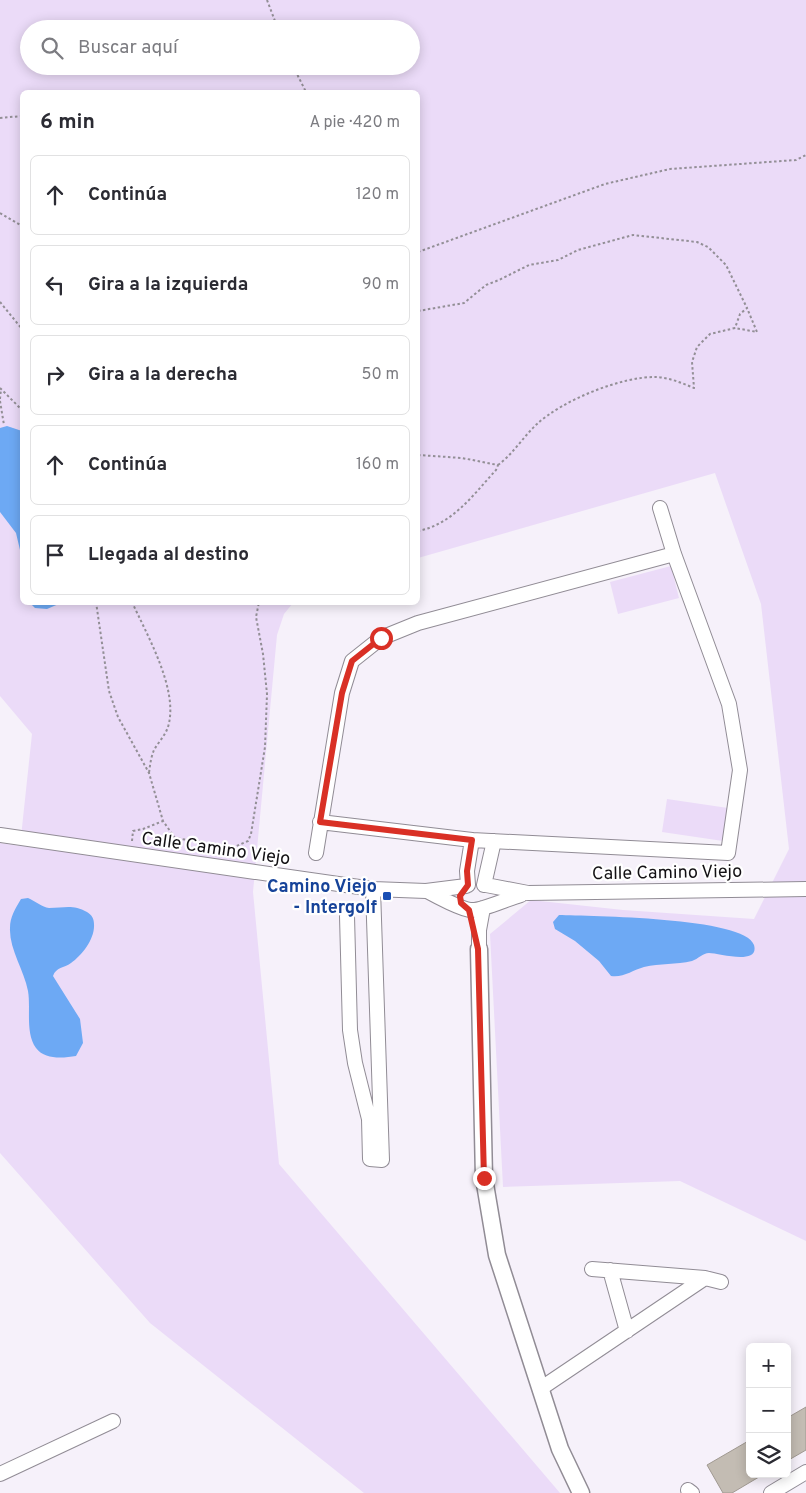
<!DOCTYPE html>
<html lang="es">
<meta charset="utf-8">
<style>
body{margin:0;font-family:Overpass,sans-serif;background:#f2f2f3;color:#2b2b33}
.controls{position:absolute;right:15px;bottom:15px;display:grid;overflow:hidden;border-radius:8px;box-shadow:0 2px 12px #0003}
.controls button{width:45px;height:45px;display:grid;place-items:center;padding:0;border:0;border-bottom:1px solid #e1e1e2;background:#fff;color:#2b2b33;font:25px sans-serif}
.stop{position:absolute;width:15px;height:15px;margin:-11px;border:4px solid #d93025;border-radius:50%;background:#fff}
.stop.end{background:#d93025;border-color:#fff;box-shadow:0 1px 5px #0008}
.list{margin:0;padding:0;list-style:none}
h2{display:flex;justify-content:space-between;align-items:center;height:65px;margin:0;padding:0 20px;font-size:21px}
h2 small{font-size:16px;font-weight:400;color:#7c7c81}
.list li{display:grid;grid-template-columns:32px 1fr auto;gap:15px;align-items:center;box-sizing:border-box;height:80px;margin:0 10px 10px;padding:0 10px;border:1px solid #e1e1e2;border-radius:8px}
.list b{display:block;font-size:19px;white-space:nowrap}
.list em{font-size:16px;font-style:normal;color:#7c7c81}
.icon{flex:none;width:28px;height:28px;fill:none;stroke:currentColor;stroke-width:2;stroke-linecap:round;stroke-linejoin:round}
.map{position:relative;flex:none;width:806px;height:1493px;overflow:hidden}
.search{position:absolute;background:#fff;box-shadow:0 2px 12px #0003;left:20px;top:20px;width:400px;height:55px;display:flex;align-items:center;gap:12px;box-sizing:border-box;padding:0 18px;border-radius:28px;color:#7c7c81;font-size:19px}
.panel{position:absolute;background:#fff;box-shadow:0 2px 12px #0003;left:20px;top:90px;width:400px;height:515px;border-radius:8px}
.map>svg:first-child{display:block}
</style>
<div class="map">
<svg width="806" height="1493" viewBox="0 0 806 1493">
<rect width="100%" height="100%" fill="#f6f1fa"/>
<!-- green -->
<path fill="#ebdbf8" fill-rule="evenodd" d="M0 0H806V1241L680 1181 503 1187 490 934 531 900 623 910 754 919 789 849 761 604 715 473 418 558V92H22V602L293 603 284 614 277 635 253 892 279 1164 560 1493H364L150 1323 0 1153V843L20 846 32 734 0 696ZM29 29H411V66H29Z
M671 566 679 598 618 614 610 582Z
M667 799 728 808 723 841 662 832Z"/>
<!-- water -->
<path fill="#6da9f4" d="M7 426 22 431V589L20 550 16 533 0 512V428Z
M30 603H61L47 609 35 608Z
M28 898C35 901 42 907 49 908 64 908 73 904 87 912 92 915 94 919 94 924 95 939 82 955 71 963 64 968 56 967 53 976L80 1019 83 1043 76 1056C63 1058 45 1060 36 1048 25 1033 31 1008 28 991 24 970 9 949 10 928 10 917 15 909 21 899Z
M559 915C588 916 746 917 754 945 760 966 718 953 709 953 703 953 698 959 692 961 676 965 660 963 644 967 633 970 623 978 611 976L599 961 575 941 555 929 553 922Z"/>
<!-- building -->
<path fill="#c3bcb3" stroke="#a09991" d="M806 1407V1450L787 1461V1418Z
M750 1440V1474H764L732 1493H723L707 1465Z"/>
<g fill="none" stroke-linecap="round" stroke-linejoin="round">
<!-- minor casing -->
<g stroke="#918c95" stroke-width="16">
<path id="minor" d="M320 822 472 840 728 853 740 770 729 704 674 554 660 508
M0 835 373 889 426 891 466 886
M316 853 342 693 352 661 381 638 418 623 674 554
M468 885 467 871 472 840
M484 885 494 841
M486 885 528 893 806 889
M427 891C436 896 463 910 471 910 481 911 509 898 521 895
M347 916 350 1030 355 1063 369 1119 370 1159 382 1160 373 889
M479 949V930L483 908
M610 1270 627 1331
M705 1278 721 1282
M540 1389 705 1278 592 1269
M0 1474 113 1421
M688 1490 692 1493
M771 1493 806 1472"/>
</g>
<!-- tertiary casing -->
<g stroke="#918c95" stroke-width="19">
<path id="tertiary" d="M479 949 484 1178 497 1255 560 1449 581 1493"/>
</g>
<!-- path -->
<path stroke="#938f96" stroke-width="2" stroke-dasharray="2.5 2.5" stroke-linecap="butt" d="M267 0 278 29
M293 66 306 92
M0 118 22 116
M0 213 22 226
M418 252 605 184 670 169 796 160 806 155
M0 302 22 329
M418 311 464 303 486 285 499 280 529 265 558 260 578 250 633 235 697 242 708 247 726 265 747 308 740 314 735 328
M0 388 22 410
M0 399 1 389
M0 401 4 425
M418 455 462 458 498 465 496 470C473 495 453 524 418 531
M498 465C513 454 523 437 537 424 563 400 622 376 657 377 670 378 682 383 694 388L692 362 697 347 710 334 735 328 757 332 747 308
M96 602 109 691 118 717 149 773 163 821 175 838 234 847 248 841 251 834 265 747 267 694 263 654 256 617 259 602
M132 602C147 635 177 687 169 723 167 734 159 741 154 750 151 757 150 765 149 773
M132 841 133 831 143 829 163 821"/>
<!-- minor -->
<use href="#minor" stroke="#fff" stroke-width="14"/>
<!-- tertiary -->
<use href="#tertiary" stroke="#fff" stroke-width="16"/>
</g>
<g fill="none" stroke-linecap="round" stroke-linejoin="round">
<!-- route -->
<path stroke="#d93025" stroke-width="6" d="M381 638 352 661 342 693 320 822 472 840 467 871 468 885 460 896 461 903 469 910 478 949 484 1178"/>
</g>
<!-- markers -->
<rect fill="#1a4fb4" stroke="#fff" stroke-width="2" x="382" y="891" width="10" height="10" rx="2.5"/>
<g text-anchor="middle" stroke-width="4.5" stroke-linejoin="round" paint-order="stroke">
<!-- street labels -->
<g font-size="18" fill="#131114" stroke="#fff">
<text transform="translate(216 848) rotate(8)" y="6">Calle Camino Viejo</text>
<text transform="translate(667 872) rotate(-1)" y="6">Calle Camino Viejo</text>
</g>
<!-- transit labels -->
<g font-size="18" font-weight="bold" fill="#164399" stroke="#fff" text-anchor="end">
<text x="377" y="892">Camino Viejo<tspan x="377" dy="21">- Intergolf</tspan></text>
</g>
</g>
</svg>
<div class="controls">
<button>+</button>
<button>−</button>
<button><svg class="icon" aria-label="layers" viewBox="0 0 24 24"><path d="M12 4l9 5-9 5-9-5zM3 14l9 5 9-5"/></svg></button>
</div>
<div class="stop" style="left:381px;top:638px"></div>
<div class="stop end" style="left:484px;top:1178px"></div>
<div class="search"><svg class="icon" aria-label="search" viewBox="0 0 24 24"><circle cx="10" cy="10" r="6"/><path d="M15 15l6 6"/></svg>Buscar aquí</div>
<section class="panel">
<h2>6 min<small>A pie · 420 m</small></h2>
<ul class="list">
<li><svg class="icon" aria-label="ahead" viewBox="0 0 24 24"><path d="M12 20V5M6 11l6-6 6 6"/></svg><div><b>Continúa</b></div><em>120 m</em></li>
<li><svg class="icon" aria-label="left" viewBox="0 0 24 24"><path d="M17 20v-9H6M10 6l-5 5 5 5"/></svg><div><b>Gira a la izquierda</b></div><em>90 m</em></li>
<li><svg class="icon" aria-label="right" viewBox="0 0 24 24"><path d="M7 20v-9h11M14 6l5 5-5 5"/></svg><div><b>Gira a la derecha</b></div><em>50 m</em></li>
<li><svg class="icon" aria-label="ahead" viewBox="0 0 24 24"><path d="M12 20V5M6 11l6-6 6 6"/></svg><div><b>Continúa</b></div><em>160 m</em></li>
<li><svg class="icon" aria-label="arrive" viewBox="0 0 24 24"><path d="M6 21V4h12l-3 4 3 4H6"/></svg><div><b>Llegada al destino</b></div></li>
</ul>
</section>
</div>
